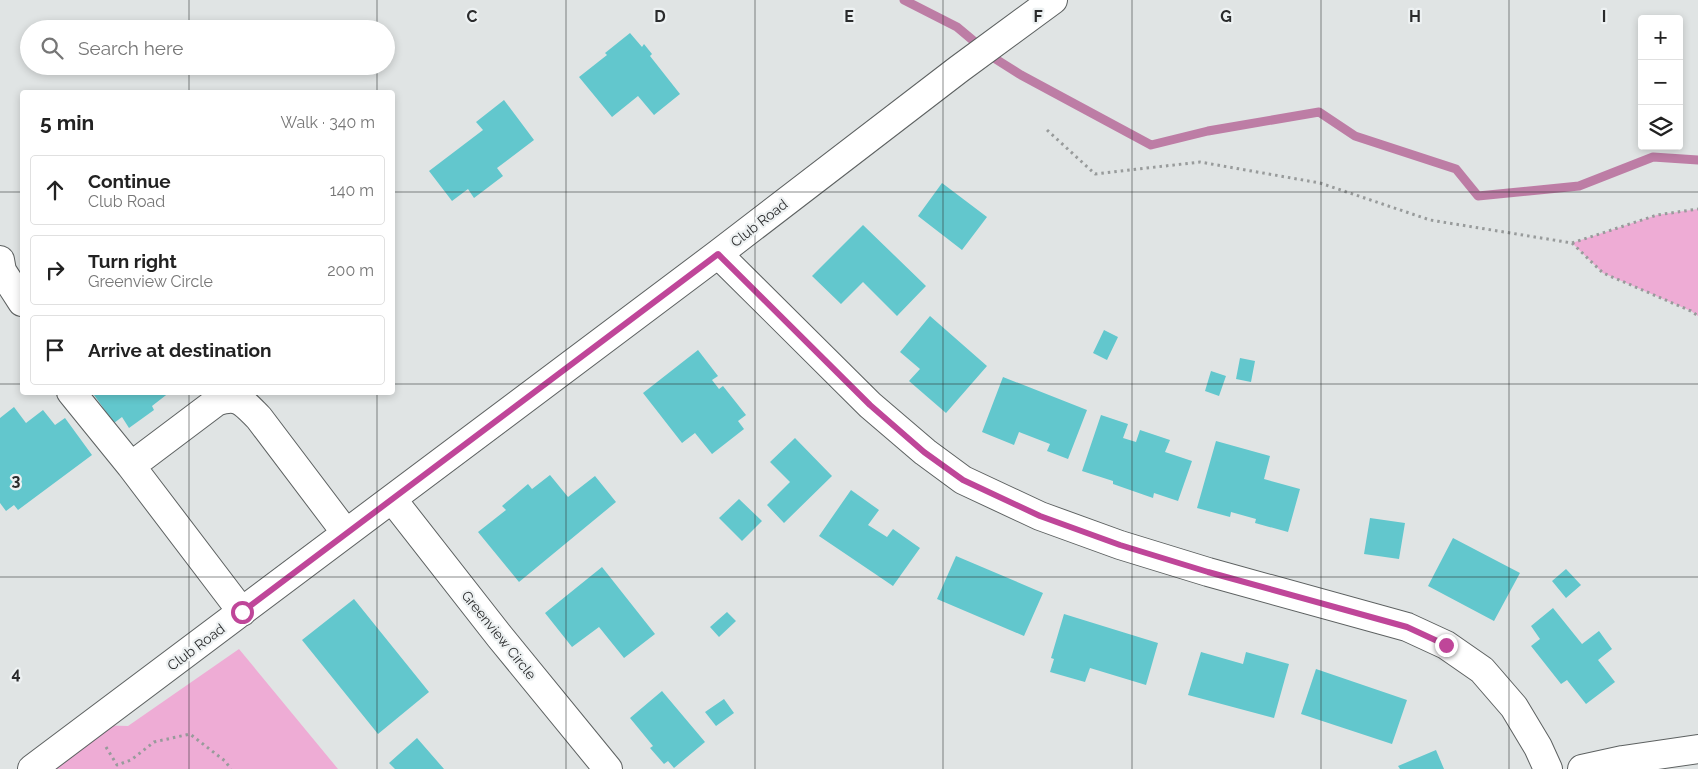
<!DOCTYPE html>
<meta charset="utf-8">
<style>
body{margin:0;font-family:Raleway,sans-serif;background:#f2f2f2;color:#222}
.controls{position:absolute;right:15px;top:15px;display:grid;overflow:hidden;border-radius:5px;box-shadow:0 2px 8px #0003}
.controls button{width:45px;height:45px;display:grid;place-items:center;padding:0;border:0;border-bottom:1px solid #e0e0e0;background:#fff;color:#222;font:25px sans-serif}
.stop{position:absolute;width:15px;height:15px;margin:-11px;border:4px solid #bf4699;border-radius:50%;background:#fff}
.stop.end{background:#bf4699;border-color:#fff;box-shadow:0 1px 5px #0008}
.list{margin:0;padding:0;list-style:none}
h2{display:flex;justify-content:space-between;align-items:center;height:65px;margin:0;padding:0 20px;font-size:21px}
h2 small{font-size:16px;font-weight:400;color:#767676}
.list li{display:grid;grid-template-columns:32px 1fr auto;gap:15px;align-items:center;box-sizing:border-box;height:70px;margin:0 10px 10px;padding:0 10px;border:1px solid #e0e0e0;border-radius:5px}
.list b{display:block;font-size:19px;white-space:nowrap}
.list p{margin:0;font-size:16px;white-space:nowrap;color:#767676}
.list em{font-size:16px;font-style:normal;color:#767676}
.icon{flex:none;width:28px;height:28px;fill:none;stroke:currentColor;stroke-width:2;stroke-linecap:round;stroke-linejoin:round}
.map{position:relative;flex:none;width:1698px;height:769px;overflow:hidden}
.search{position:absolute;background:#fff;box-shadow:0 2px 8px #0003;left:20px;top:20px;width:375px;height:55px;display:flex;align-items:center;gap:12px;box-sizing:border-box;padding:0 18px;border-radius:28px;color:#767676;font-size:19px}
.panel{position:absolute;background:#fff;box-shadow:0 2px 8px #0003;left:20px;top:90px;width:375px;height:305px;border-radius:5px}
.map>svg:first-child{display:block}
</style>
<div class="map">
<svg width="1698" height="769" viewBox="0 0 1698 769">
<rect width="100%" height="100%" fill="#e0e4e4"/>
<!-- green -->
<path fill="#eeacd5" d="M1698 209V316L1691 311 1603 273 1572 243 1657 215Z
M239 649 338 769H32L92 725 128 726Z"/>
<g fill="none" stroke-linecap="round" stroke-linejoin="round">
<!-- stream -->
<path stroke="#bd7da5" stroke-width="9" d="M904 0 957 27 994 58 1021 75 1151 145 1208 131 1319 112 1355 136 1456 169 1478 196 1579 186 1653 157 1698 160"/>
</g>
<!-- building -->
<path fill="#62c7cd" d="M630 33 642 47 644 44 652 54 650 56 680 94 654 115 638 96 612 117 579 77 607 55 605 53Z
M504 100 534 140 497 168 503 176 474 198 468 189 452 201 429 171 483 130 476 122Z
M942 183 987 217 962 250 918 216Z
M863 225 926 286 897 316 863 282 841 304 812 276Z
M930 316 987 366 946 413 909 381 920 369 900 352Z
M1104 330 1118 337 1107 360 1093 353Z
M698 350 718 376 712 380 719 389 723 386 746 415 738 421 744 429 712 454 695 433 682 443 643 393Z
M1240 358 1255 361 1251 382 1236 379Z
M1211 371 1226 376 1219 396 1205 391Z
M1003 377 1087 410 1068 459 1047 451 1050 444 1019 432 1014 445 982 432Z
M97 392H170L152 406 154 410 129 428 122 417 114 423 94 395Z
M14 407 26 423 43 410 55 425 65 418 92 455 18 510 14 505 6 511 0 503V418Z
M1101 415 1128 424 1123 438 1136 442 1140 430 1170 440 1165 452 1192 461 1178 501 1154 493 1153 498 1113 484V481L1082 471Z
M795 438 832 476 784 523 767 505 790 482 770 462Z
M1216 441 1270 456 1264 479 1300 489 1288 532 1255 523 1256 519 1231 512 1230 517 1197 508Z
M550 475 568 497 595 476 616 502 519 582 478 532 506 510 502 506 528 484 532 489Z
M851 490 879 510 868 525 887 537 893 529 920 548 893 586 819 536Z
M739 499 762 521 742 541 719 518Z
M1370 518 1405 523 1399 559 1364 554Z
M1453 538 1520 573 1494 621 1428 586Z
M956 556 1043 593 1024 636 937 599Z
M602 567 655 634 624 658 599 627 572 647 545 613Z
M1566 569 1581 585 1566 598 1552 581Z
M354 599 429 692 378 734 302 640Z
M1553 608 1582 644 1599 631 1612 649 1598 660 1615 682 1586 704 1567 680 1561 684 1531 646 1540 639 1531 626Z
M727 612 736 621 719 637 710 627Z
M1064 614 1158 643 1146 685 1090 668 1085 682 1050 672 1054 659 1051 658Z
M1201 652 1243 664 1246 652 1289 664 1274 718 1188 695Z
M1316 669 1407 700 1392 744 1301 714Z
M662 691 705 742 674 768 668 761 664 764 650 748 653 746 630 718Z
M724 699 734 713 716 726 705 712Z
M417 738 444 769H395L389 763Z
M1436 750 1444 769H1400L1398 766Z"/>
<g fill="none" stroke-linecap="round" stroke-linejoin="round">
<!-- minor casing -->
<g stroke="#5d6161" stroke-width="30">
<path id="minor" d="M718 254 870 405 925 452 963 480 1040 516 1120 545 1208 572 1407 627 1446 645 1482 670 1514 707 1538 747 1548 769
M0 260 2 271 22 302
M71 392 131 466 242 612
M131 466 216 402C239 394 243 402 259 418L346 533
M392 499 500 637 608 769
M32 769 718 254 959 69 1053 0
M1582 769 1623 760 1698 749"/>
</g>
<!-- path -->
<path stroke="#989b9b" stroke-width="3" stroke-dasharray="2.5 4" stroke-linecap="butt" d="M1047 130 1095 174 1200 162 1320 183 1430 220 1572 243 1657 215 1698 209
M1572 243 1603 273 1691 311 1698 316
M106 747 117 765 131 760 154 742 190 734 225 761 231 769"/>
<!-- minor -->
<use href="#minor" stroke="#fff" stroke-width="28"/>
</g>
<g fill="none" stroke-linecap="round" stroke-linejoin="round">
<!-- route -->
<path stroke="#bf4699" stroke-width="6" d="M242 612 718 254 870 405 924 452 963 480 1040 516 1120 545 1208 572 1407 627 1446 645"/>
</g>
<!-- grid -->
<path fill="none" stroke="#2a2b2c" stroke-width="1" stroke-opacity="0.55" d="M189 0V29M377 0V29M566 0V769M755 0V769M943 0V769M1132 0V769M1321 0V769M1509 0V769M189 66V92M377 66V92M0 192H22M392 192H1698M0 384H22M392 384H1698M189 392V769M377 392V769M0 577H1698"/>
<g text-anchor="middle" stroke-width="4.5" stroke-linejoin="round" paint-order="stroke">
<!-- street labels -->
<g font-size="14" fill="#2a2b2c" stroke="#edf1f2">
<text transform="translate(759 223) rotate(-38)" y="5">Club Road</text>
<text transform="translate(499 635) rotate(51)" y="5">Greenview Circle</text>
<text transform="translate(196 647) rotate(-37)" y="5">Club Road</text>
</g>
</g>
<g font-size="16" text-anchor="middle" font-weight="bold" fill="#2a2b2c" stroke="#edf1f2" stroke-width="4.5" stroke-linejoin="round" paint-order="stroke">
<text x="472" y="22">C</text>
<text x="660" y="22">D</text>
<text x="849" y="22">E</text>
<text x="1038" y="22">F</text>
<text x="1226" y="22">G</text>
<text x="1415" y="22">H</text>
<text x="1604" y="22">I</text>
<text x="16" y="486">3</text>
<text x="16" y="679">4</text>
</g>
</svg>
<div class="controls">
<button>+</button>
<button>−</button>
<button><svg class="icon" aria-label="layers" viewBox="0 0 24 24"><path d="M12 4l9 5-9 5-9-5zM3 14l9 5 9-5"/></svg></button>
</div>
<div class="stop" style="left:242px;top:612px"></div>
<div class="stop end" style="left:1446px;top:645px"></div>
<div class="search"><svg class="icon" aria-label="search" viewBox="0 0 24 24"><circle cx="10" cy="10" r="6"/><path d="M15 15l6 6"/></svg>Search here</div>
<section class="panel">
<h2>5 min<small>Walk · 340 m</small></h2>
<ul class="list">
<li><svg class="icon" aria-label="ahead" viewBox="0 0 24 24"><path d="M12 20V5M6 11l6-6 6 6"/></svg><div><b>Continue</b><p>Club Road</p></div><em>140 m</em></li>
<li><svg class="icon" aria-label="right" viewBox="0 0 24 24"><path d="M7 20v-9h11M14 6l5 5-5 5"/></svg><div><b>Turn right</b><p>Greenview Circle</p></div><em>200 m</em></li>
<li><svg class="icon" aria-label="arrive" viewBox="0 0 24 24"><path d="M6 21V4h12l-3 4 3 4H6"/></svg><div><b>Arrive at destination</b></div></li>
</ul>
</section>
</div>
